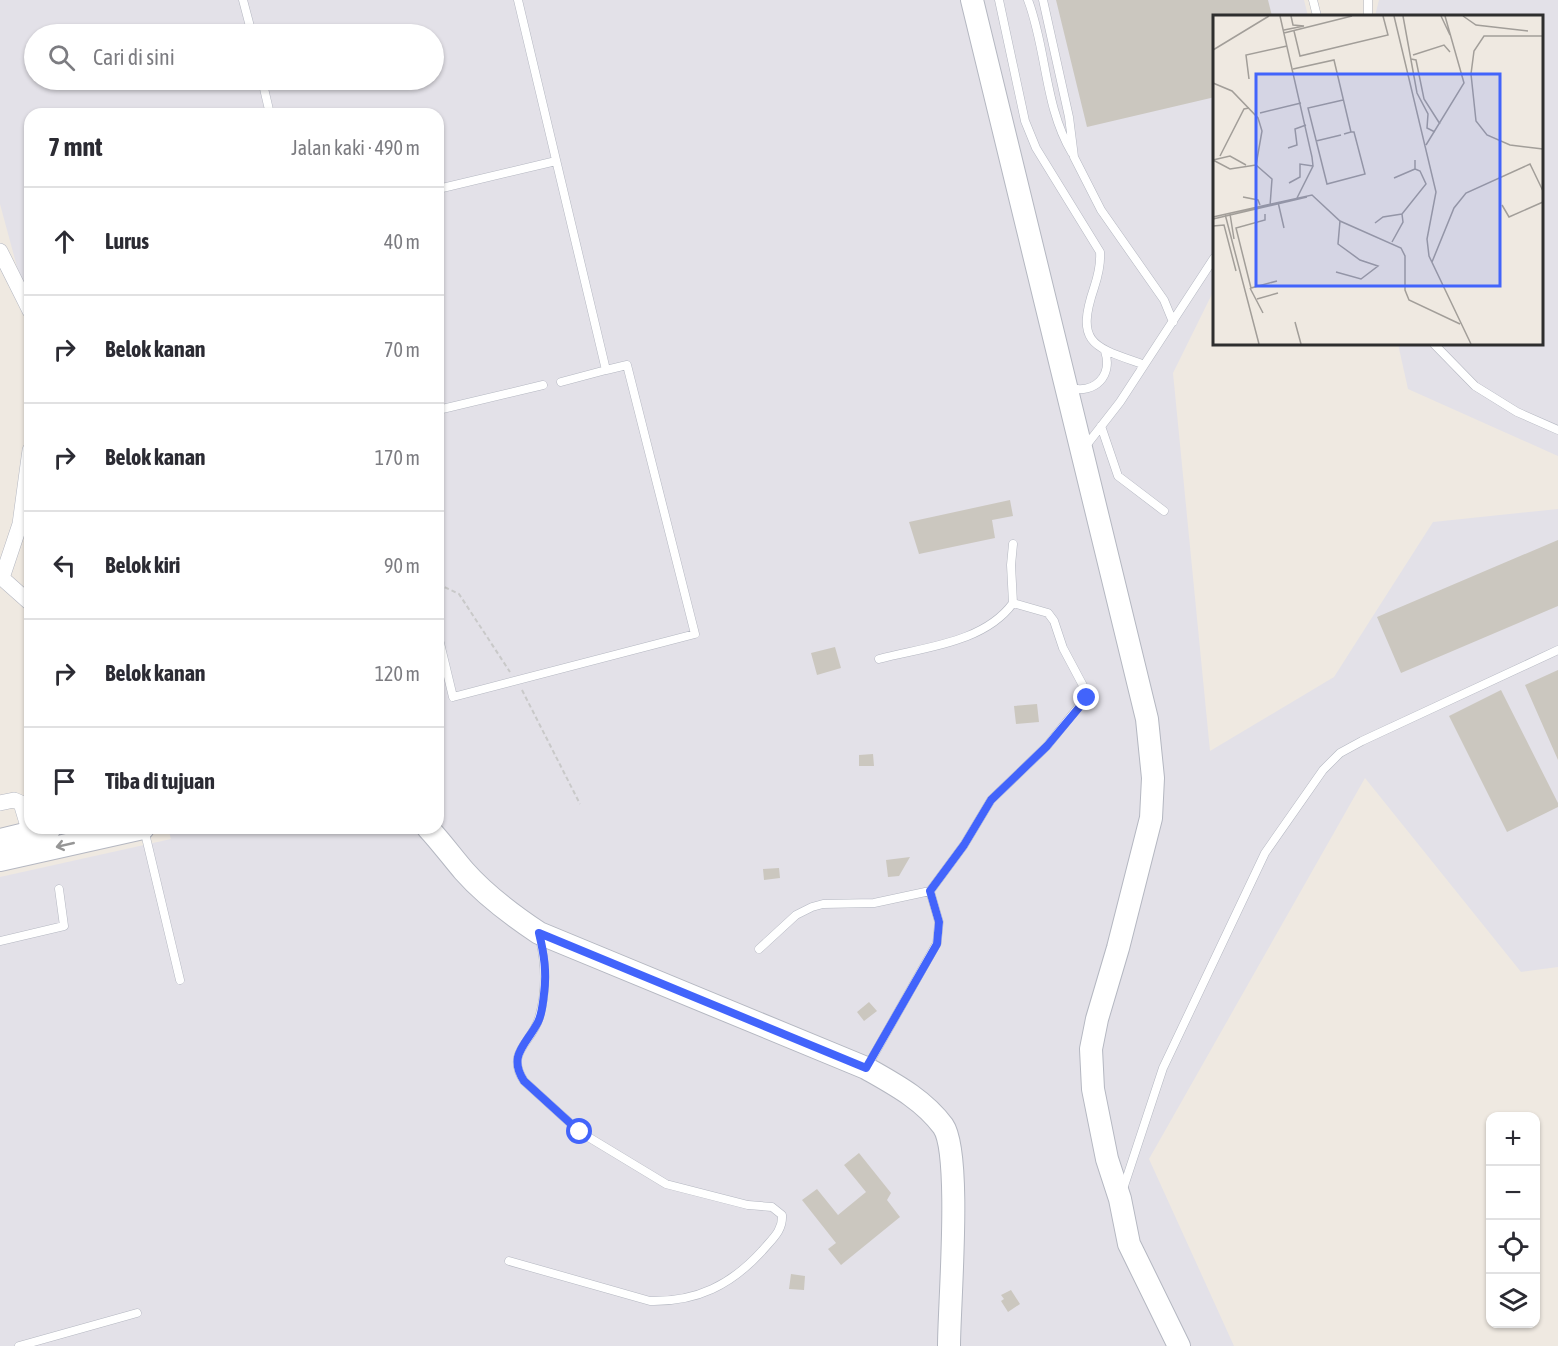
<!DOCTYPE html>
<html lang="id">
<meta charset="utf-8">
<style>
body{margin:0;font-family:"Asap Condensed",sans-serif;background:#f2f2f3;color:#2b2b33}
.controls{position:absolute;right:18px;bottom:18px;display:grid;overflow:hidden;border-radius:12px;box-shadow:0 2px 4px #0004}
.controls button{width:54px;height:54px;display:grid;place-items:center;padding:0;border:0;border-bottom:2px solid #e1e1e2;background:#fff;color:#2b2b33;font:30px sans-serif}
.stop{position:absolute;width:18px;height:18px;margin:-14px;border:4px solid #4264fb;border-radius:50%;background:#fff}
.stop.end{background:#4264fb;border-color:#fff;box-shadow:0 2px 6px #0008}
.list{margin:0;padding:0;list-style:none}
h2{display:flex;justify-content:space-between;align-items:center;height:78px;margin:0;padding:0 24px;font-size:26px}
h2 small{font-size:20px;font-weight:400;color:#7c7c81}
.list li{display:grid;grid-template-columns:39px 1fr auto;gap:18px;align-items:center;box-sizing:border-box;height:108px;padding:0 24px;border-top:2px solid #e1e1e2}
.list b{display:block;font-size:22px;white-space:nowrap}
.list em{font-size:20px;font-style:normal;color:#7c7c81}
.icon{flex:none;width:33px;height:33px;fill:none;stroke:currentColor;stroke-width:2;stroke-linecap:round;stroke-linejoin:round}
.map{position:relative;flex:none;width:1558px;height:1346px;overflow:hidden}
.search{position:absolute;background:#fff;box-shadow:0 2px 4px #0004;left:24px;top:24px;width:420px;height:66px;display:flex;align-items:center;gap:15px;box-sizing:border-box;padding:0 21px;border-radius:33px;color:#7c7c81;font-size:22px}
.panel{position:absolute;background:#fff;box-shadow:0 2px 4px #0004;left:24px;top:108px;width:420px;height:726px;border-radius:18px}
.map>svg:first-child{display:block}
</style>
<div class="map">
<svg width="1558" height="1346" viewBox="0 0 1558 1346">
<rect width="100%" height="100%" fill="#efe9e1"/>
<!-- industrial -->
<path fill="#e3e1e8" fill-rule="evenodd" d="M0 0H1304L1308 16H1214V290L1173 373 1210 751 1334 677 1433 522 1558 509V967L1521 972 1365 778 1149 1159 1234 1346H0V877L171 839 168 828H438V114H30V315L0 204ZM34 34H434V80H34Z
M1379 0H1558V456L1408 389 1398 344H1542V16H1375Z"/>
<!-- building -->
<path fill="#cbc7bf" d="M1056 0H1268L1272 16H1215V97L1087 127Z
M1010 500 1013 516 992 520 995 538 919 554 909 522Z
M1558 540V606L1401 673 1377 617Z
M835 647 841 668 817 675 811 653Z
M1558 670V760L1525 685Z
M1501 690 1558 803V807L1507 832 1449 716Z
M1037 704 1039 722 1016 724 1014 706Z
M873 754 874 766H859V755Z
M910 857 899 876 888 877 886 860Z
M779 868 780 878 764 880 763 869Z
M869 1002 877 1011 864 1021 857 1012Z
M859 1153 891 1193 887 1200 900 1217 841 1265 828 1249 836 1243 802 1200 817 1189 838 1215 866 1192 844 1165Z
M791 1274 805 1276 804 1290 789 1289Z
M1011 1290 1020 1304 1008 1312 1001 1301 1004 1299 1001 1295Z"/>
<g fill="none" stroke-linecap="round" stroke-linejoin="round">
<!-- lane casing -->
<g stroke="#b4b7c1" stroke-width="9">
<path id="lane" d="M243 0 252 34
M518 0 606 370 561 382
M999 0 1025 121 1036 148 1100 252C1101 265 1098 276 1094 288 1075 344 1094 347 1142 364
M1028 0C1047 50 1044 106 1072 153
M1043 0 1069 117 1074 157 1101 210 1164 300 1173 322
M1313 0 1317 16
M1368 0V16
M262 80 270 114
M438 189 556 161
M1434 344 1475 386 1517 412 1558 430
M1070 388C1095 394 1113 376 1105 351
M438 410 543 385
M1101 426 1118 476 1164 511
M1085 447 1120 402 1214 258
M438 635 453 697 695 634 627 365 606 370
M879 659C924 647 984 643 1013 603
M144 829 180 980
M0 941 64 926 59 889
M759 949 796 915 812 907 823 904 874 903 930 891
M867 1067 937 943 939 922 930 891 964 845 991 800 1047 746 1088 695 1063 648 1054 621 1048 613 1013 603 1011 565 1013 544
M1123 1189 1163 1068 1265 853 1323 770 1340 753 1362 741 1558 650
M509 1261 650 1301C697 1302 731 1285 762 1251 772 1239 783 1231 782 1215L772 1207 748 1205 666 1184 580 1132 524 1081C505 1052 532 1043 539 1018 547 991 546 966 540 939
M19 1346 137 1313"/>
</g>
<!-- street casing -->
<g stroke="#b4b7c1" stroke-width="16">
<path id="street" d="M0 251 30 311
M30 450 20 524 2 578 30 603
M0 803 14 800 21 803 30 833"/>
</g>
<!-- secondary casing -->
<g stroke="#b4b7c1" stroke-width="24">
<path id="secondary" d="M972 0 1147 719 1153 778 1151 818 1118 948 1097 1019 1091 1049 1093 1089 1107 1159 1120 1199 1129 1244 1179 1346
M428 828C441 842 452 857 464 871 486 896 512 915 539 933L866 1068C894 1084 923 1099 943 1126 962 1153 949 1305 949 1346
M0 840 50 828
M0 860 143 828"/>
</g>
<!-- path -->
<path stroke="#c9c9c9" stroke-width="2" stroke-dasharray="4.5 3" stroke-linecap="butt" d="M438 584 459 594 510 672
M522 690 580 804"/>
<!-- lane -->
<use href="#lane" stroke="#fff" stroke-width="8"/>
<!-- street -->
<use href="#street" stroke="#fff" stroke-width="15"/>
<!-- secondary -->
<use href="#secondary" stroke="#fff" stroke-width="22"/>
</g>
<!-- one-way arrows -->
<defs><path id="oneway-shaft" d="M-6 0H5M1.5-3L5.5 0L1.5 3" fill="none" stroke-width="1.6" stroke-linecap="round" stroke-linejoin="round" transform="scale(1.5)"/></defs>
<use stroke="#969696" href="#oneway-shaft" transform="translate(65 845) rotate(167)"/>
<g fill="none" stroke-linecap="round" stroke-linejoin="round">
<!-- route -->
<path stroke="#4264fb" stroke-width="8" d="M580 1132 524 1081C507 1055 527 1044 538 1022 542 1014 543 1003 544 994 547 972 544 954 539 933L866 1068 937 944 939 922 930 891 964 845 991 800 1047 746 1087 698"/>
</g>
<!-- overview -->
<g transform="translate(1213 15)">
<rect width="330" height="330" fill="#efe9e1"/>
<path fill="none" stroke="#a29e99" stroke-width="1.5" d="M67 1 99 142 100 151 83 185M181 1 223 177 214 224 216 241 258 329M190 1 204 78 215 99 214 113 222 117M228 1 237 20M250 1 263 10 315 16M71 15 91 11 80 10 78 1M81 16 87 41 175 20 170 1M71 18 139 1M330 21H271L261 36 258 59 263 106 274 120 297 130 330 134M0 35 56 1M200 40 231 30 237 37M198 44 203 45 211 84 227 109M80 54 121 45 138 117 131 119M36 64 33 40 74 31M0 68 19 76 45 103 49 116 43 150 59 164 57 191M130 85 95 93 114 169 152 159 141 117H138M47 98 88 88M103 126 128 120M213 130 251 68 232 1M75 133 84 130 82 114 93 110M7 141 31 94 36 93M0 145 17 154 43 150M0 145 17 141 33 150M181 163 202 154M76 168 87 162V149L100 151M30 182 45 185 47 190M65 187 71 213M289 190 296 202 330 187M12 199 46 329M17 199 21 224M52 199V205L23 213 38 273 64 266M0 202 99 180 127 206 188 233 192 241V275L196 285 247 309M0 204 94 182M162 208 170 202 189 199M0 211 11 210 23 256M179 227 190 207 189 199 213 169 207 156 202 154V145M219 247 241 193 253 178 317 149 330 176M123 257 148 264 165 251 147 245 125 229 127 206M37 273 50 298M44 284 65 278M82 307 88 329"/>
<path fill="#4264fb" fill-opacity="0.15" stroke="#4264fb" stroke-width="3" d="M43 59H287V271H43Z"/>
<rect width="330" height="330" fill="none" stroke="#2e2e2e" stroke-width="3"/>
</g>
</svg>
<div class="controls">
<button>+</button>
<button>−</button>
<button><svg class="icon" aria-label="locate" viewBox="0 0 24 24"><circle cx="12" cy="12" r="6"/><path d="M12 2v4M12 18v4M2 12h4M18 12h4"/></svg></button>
<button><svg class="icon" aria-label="layers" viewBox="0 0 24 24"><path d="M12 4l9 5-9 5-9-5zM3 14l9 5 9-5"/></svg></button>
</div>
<div class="stop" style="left:580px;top:1132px"></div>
<div class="stop end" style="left:1087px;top:698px"></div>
<div class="search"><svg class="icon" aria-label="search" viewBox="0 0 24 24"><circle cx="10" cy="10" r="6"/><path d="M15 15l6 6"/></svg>Cari di sini</div>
<section class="panel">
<h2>7 mnt<small>Jalan kaki · 490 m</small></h2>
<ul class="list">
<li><svg class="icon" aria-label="ahead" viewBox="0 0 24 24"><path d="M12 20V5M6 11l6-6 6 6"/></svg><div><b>Lurus</b></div><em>40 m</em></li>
<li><svg class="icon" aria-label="right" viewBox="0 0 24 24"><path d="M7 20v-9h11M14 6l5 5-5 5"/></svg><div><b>Belok kanan</b></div><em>70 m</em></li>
<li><svg class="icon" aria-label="right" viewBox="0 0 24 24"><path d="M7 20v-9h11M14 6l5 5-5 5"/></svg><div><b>Belok kanan</b></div><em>170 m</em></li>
<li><svg class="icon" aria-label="left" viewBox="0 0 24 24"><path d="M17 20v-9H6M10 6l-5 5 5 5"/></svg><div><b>Belok kiri</b></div><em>90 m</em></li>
<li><svg class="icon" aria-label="right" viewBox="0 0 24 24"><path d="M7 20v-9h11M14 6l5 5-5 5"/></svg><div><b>Belok kanan</b></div><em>120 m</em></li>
<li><svg class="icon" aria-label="arrive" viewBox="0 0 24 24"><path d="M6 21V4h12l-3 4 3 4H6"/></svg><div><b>Tiba di tujuan</b></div></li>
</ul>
</section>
</div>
